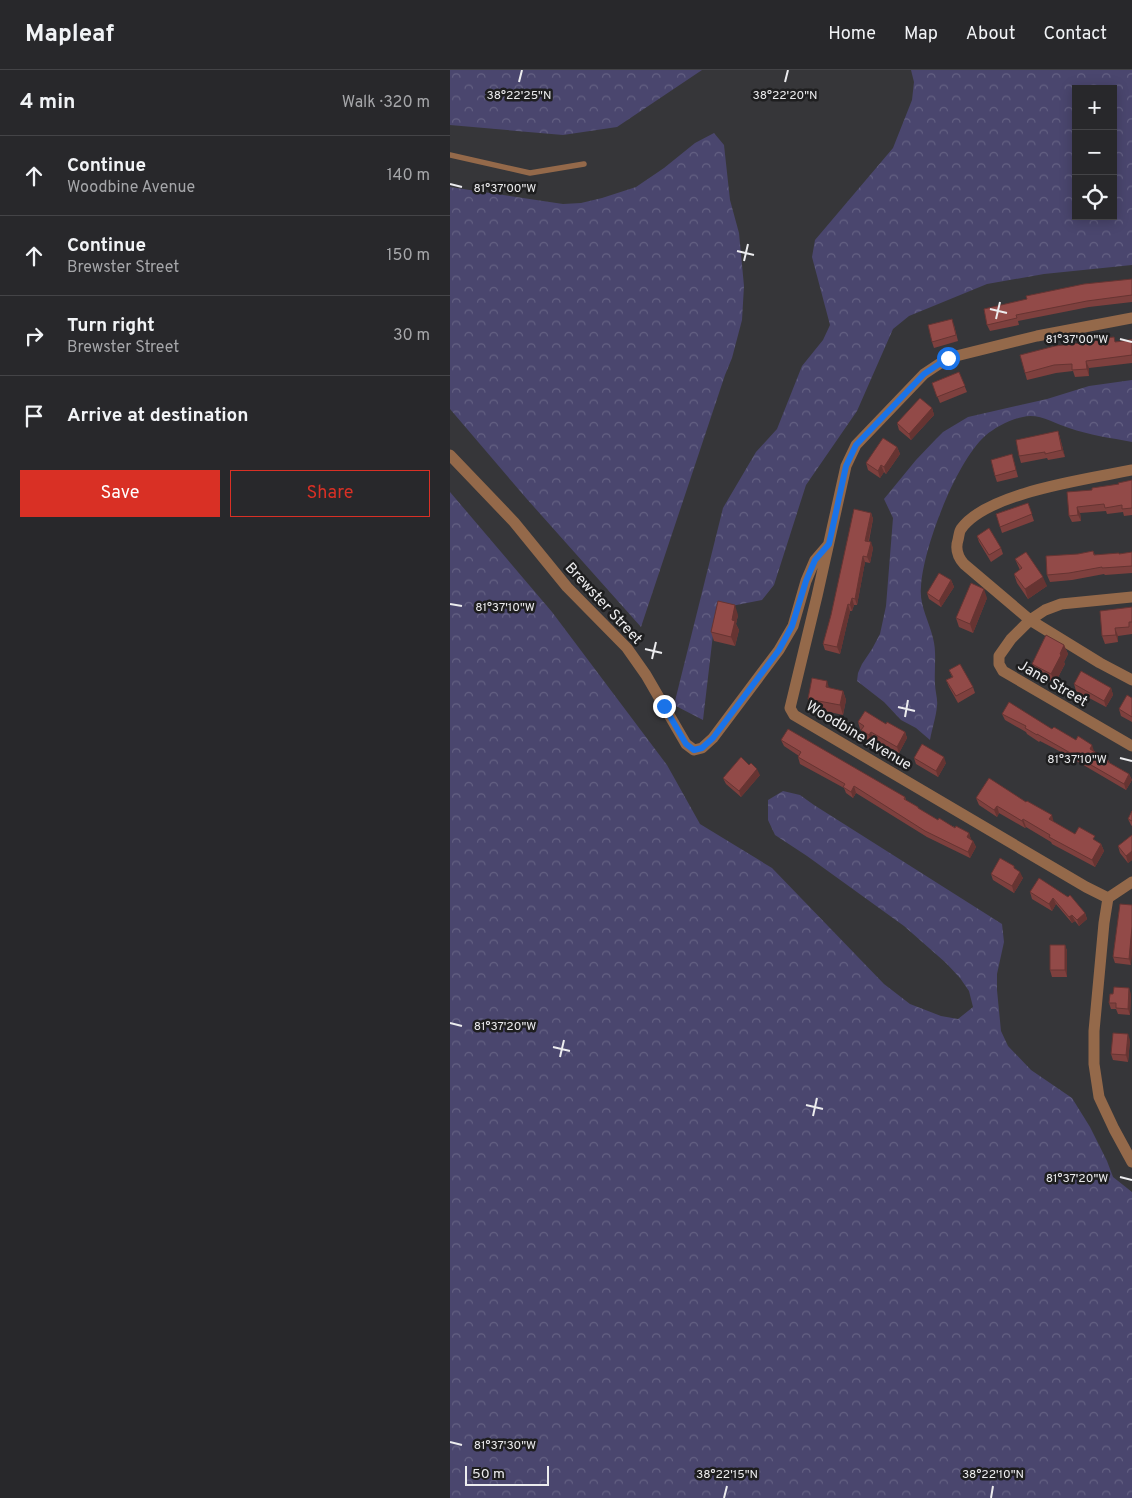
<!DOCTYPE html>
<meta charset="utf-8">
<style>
body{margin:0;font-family:Overpass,sans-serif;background:#343437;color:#f1f3f6}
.controls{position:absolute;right:15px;top:15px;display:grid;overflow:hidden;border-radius:0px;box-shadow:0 2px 12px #0003}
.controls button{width:45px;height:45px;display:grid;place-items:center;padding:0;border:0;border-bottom:1px solid #444447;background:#28282b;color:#f1f3f6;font:25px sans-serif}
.scale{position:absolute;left:15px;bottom:12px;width:84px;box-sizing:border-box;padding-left:5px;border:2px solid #ececee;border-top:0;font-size:14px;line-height:18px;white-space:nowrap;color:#ececee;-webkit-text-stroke:4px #1e1e1f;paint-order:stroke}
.stop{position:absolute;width:15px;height:15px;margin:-11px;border:4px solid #1a73e8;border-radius:50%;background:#fff}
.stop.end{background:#1a73e8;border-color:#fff;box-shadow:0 1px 5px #0008}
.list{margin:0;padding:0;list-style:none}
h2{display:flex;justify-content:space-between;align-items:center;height:65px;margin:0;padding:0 20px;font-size:21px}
h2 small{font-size:16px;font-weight:400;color:#a5a6a9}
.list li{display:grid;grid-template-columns:32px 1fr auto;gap:15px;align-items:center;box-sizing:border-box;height:80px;padding:0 20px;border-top:1px solid #444447}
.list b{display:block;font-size:19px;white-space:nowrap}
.list p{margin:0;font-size:16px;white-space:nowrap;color:#a5a6a9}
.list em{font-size:16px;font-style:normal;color:#a5a6a9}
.actions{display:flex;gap:10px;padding:15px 20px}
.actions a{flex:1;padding:11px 0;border:1px solid #d93025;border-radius:0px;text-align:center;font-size:18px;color:#d93025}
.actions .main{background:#d93025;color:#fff}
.icon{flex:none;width:28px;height:28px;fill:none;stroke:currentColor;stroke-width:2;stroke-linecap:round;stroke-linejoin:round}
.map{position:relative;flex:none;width:682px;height:1428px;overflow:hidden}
header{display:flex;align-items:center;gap:30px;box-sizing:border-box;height:70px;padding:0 25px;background:#28282b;border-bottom:1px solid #444447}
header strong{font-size:24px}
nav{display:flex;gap:28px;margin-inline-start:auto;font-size:18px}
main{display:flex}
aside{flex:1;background:#28282b}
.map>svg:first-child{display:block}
</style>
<header>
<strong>Mapleaf</strong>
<nav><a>Home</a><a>Map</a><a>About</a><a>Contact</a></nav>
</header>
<main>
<aside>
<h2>4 min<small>Walk · 320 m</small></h2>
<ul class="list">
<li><svg class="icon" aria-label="ahead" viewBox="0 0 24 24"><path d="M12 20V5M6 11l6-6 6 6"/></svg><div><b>Continue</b><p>Woodbine Avenue</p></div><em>140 m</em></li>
<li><svg class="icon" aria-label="ahead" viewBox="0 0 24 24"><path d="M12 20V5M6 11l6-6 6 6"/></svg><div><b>Continue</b><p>Brewster Street</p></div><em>150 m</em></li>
<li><svg class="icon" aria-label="right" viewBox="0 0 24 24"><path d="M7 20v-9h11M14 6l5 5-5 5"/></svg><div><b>Turn right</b><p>Brewster Street</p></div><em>30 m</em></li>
<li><svg class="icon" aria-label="arrive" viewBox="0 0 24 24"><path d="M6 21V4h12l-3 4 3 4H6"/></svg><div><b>Arrive at destination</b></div></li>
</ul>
<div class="actions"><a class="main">Save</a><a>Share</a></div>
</aside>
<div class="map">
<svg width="682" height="1428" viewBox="0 0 682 1428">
<defs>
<pattern id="forest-crowns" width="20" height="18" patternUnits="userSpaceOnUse" patternTransform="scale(1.25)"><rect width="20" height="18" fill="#4a466e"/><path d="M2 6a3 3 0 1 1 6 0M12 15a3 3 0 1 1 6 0" fill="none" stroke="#646183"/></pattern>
</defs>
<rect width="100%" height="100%" fill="#363639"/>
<!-- forest -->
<path fill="url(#forest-crowns)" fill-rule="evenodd" d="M0 0H252L167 57 113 65 0 55Z
M461 0H682V195L594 204 537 214 459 246 443 259 407 341 356 415 324 515 312 530 266 539 253 650 224 635 273 438 306 382 327 359 352 296 373 270 380 255 362 187 365 170 443 78 462 30 464 12ZM626 19H663V146H626Z
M264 63 274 75 280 130 289 163 294 216 292 250 282 288 275 305 191 557 76 428 0 339V117L113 134 131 133 152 128 186 117 214 98 245 73Z
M682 310V372C661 368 639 365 619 358 606 354 594 346 580 346 564 347 547 356 535 366 506 392 473 478 471 517 469 535 479 551 483 568 487 583 484 599 485 614 485 621 488 629 487 636 486 647 482 659 480 670L466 658 451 650 434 632 407 611 408 603 412 594 422 579 430 564 436 536 443 448 434 429 466 390 486 369 493 362 518 347 597 329 639 316Z
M0 422 102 542 217 695 250 754 322 798 434 914 460 934 491 946 508 949 523 937 519 921 510 908 496 893 454 856 357 786 325 765 318 750V730L333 721 350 725 364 735 552 854 554 872 547 904V920L551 961 558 976 581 1000 622 1028 640 1057 657 1091 663 1107 682 1122V1428H0Z"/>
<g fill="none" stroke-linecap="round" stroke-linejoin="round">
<!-- lane -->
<path stroke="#94694a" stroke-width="5.5" d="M0 85 80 103 134 94"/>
<!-- street -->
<path stroke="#94694a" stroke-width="11" d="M0 385 64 452 117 517 177 578 196 605 236 674 244 680 252 678 263 668 329 580 343 556 356 511 365 490 378 475
M682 400C639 409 537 422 511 459 509 462 509 466 508 470 505 479 508 487 514 494L580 550 650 593 682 610
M682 527 611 534 595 540 580 550 561 569 549 586V594L553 601 682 676
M658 828 636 817 344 645 340 638 367 526 396 396 406 375 474 304 498 288 587 266 682 248
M658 828 654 853 644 961V994L649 1027 664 1059 682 1092
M658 828 682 812"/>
</g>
<!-- wall -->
<path fill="#7e403e" d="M682 209V232L639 237 568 251 569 255 540 261 537 255 534 239Z
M504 255 508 271 484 278 482 272Z
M682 269V293L639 298V306L625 307 623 301 606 303 577 310 575 303 666 272Z
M509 302 517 322 490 333 482 313Z
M482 338 484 345 461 370 449 360 447 353Z
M608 361 610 368 615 387 598 390 597 388 571 393 569 386Z
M447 377 450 384 436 404 434 402 430 408 418 400 416 393Z
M562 384 568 407 547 412 545 406Z
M682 410V445L674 446 673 442 657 444 656 441 630 443 631 451 622 452 619 446 642 420 669 414Z
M578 433 584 451 552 463 546 444Z
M421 443 423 449 419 471 423 478 420 493 415 492 407 535H404L402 541H400L390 584 375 580 373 574Z
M527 466 551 478 553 484 541 492 529 472Z
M643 481 645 485 669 484 682 482V503L655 505 654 504 622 510 600 512 597 505 628 484Z
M565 489 597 516 578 529 567 513 564 504 570 500Z
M501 510 504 517 491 537 479 529 477 523Z
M537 528 523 563 509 557 506 548Z
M682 537V564L668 566V572L655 574 652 566Z
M288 545 286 554 289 560 285 576 264 571 261 562Z
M614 575 618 584 614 592 615 594 605 613 586 604 582 594Z
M499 600 523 617 525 623 508 633 499 617 496 610 502 607Z
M624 614 661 618 663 625 656 637 626 621Z
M380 618 393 621 396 630 393 645 361 638 358 629Z
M682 628V652L671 646 669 639Z
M552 644 602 659 644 681 659 691 660 693 679 704 682 710 676 720 613 683 590 671 589 672 577 664 576 662 555 650Z
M408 652 436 654 455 662 457 668 449 683 423 669 421 672 413 667 411 660 410 659Z
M331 670 455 727 456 730 468 737 469 739 488 750 519 763 521 770 523 771 526 777 520 788 477 767 406 723 403 728 396 723 394 718 350 694 348 687 349 686 334 676Z
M464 688 496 693 488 707 466 694Z
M310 705 291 727 276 714 273 708Z
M526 728 604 752 625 764 647 772 651 774 654 781 645 797 602 774 601 772 576 757 575 758 549 743 547 747 529 735Z
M682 741V756L681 755 678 749Z
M682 765V790L678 793 670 783 668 776Z
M565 799 573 808 564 823 543 810 541 804Z
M589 808 635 843 637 849 629 856 625 851 622 853 606 834 602 841 582 829 580 822Z
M670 834 681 895 665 893 663 887Z
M615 875 617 881V907H602L600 900Z
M681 924 680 945 668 944 666 939H661L659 933Z
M680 970 678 992 663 990 661 984Z"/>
<!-- shaded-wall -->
<path fill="#663432" d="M636 291 639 298V306L637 299Z
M482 338 484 345 461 370 459 364Z
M608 361 610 368 615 387 612 380Z
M447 377 450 384 436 404 434 397Z
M431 395 434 402 430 408 428 401Z
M627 437 630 443 631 451 628 445Z
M421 443 423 449 417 477 415 471Z
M421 472 423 478 420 493 417 487Z
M413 486 415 492 407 535 405 529Z
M593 507 597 516 578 529 575 519Z
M501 510 504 517 491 537 489 531Z
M534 519 537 528 523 563 520 554Z
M402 528 404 535 402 541 400 535Z
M398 534 400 541 390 584 387 577Z
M285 535 288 545 286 554 289 560 285 576 281 567 282 550Z
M665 558 668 566V572L666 565Z
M614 575 618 584 614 592 615 594 605 613 601 604Z
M377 611 380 621 376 617Z
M661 618 663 625 656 637 654 631Z
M393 621 396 630 393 645 390 635Z
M421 662 423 669 421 672 419 665Z
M455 662 457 668 449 683 447 677Z
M642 675 644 681 642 685 640 679Z
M494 687 496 693 488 707 486 701Z
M307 699 310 705 291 727 289 721Z
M679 704 682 710 676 720 674 714Z
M404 716 406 723 403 728 401 722Z
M547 736 549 743 547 747 544 740Z
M602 745 604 753 599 749Z
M573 749 576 757 575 758 572 751Z
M519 763 521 769 519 774 517 767Z
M523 771 526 777 520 788 518 782Z
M651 774 654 781 645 797 642 790Z
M682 781V790L678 793 676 786Z
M570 802 573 808 564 823 562 816Z
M603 828 606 834 602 841 599 834Z
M635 843 637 849 629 856 627 850Z
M622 845 625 851 622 853 619 847Z
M682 857V885L681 895 679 889Z
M615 875 617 881V907L615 900Z
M679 918 681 924 680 945 678 939Z
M678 964 680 970 678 992 676 985Z"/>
<!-- building -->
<path fill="#924a48" stroke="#663432" d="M682 209V225L637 231 566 245 567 248 537 255 534 239 577 229 576 226 634 214Z
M502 249 506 265 482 272 478 255Z
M664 267 665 272 682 270V285L636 291 637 299 622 300V294L604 295 575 303 570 285 605 276 639 272 638 270Z
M509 302 515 316 487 327 482 313Z
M470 328 482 338 459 364 447 353Z
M608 361 612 380 595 384V382L569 386 566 370Z
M433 368 447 377 434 397 431 395 428 401 416 393Z
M562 384 566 400 545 406 541 390Z
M682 410V438L672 439V435L655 438 654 434 627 437 628 445 619 446 617 422 642 420V418L669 414 668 413Z
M578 433 582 444 550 457 546 444Z
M404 439 421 443 415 471 421 472 417 487 413 486 405 529 402 528 400 535 398 534 387 577 373 574 381 545Z
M539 458 551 478 539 485 527 466Z
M643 481 644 485 669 483V484L682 482V496L652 498V497L619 503 597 505 596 486 628 484Z
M576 482 593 507 575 519 564 504 572 498 565 489Z
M489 503 501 510 489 531 477 523Z
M521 513 534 519 520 554 506 548Z
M268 531 285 535 282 550 285 551 281 567 261 562Z
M682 537V552H679V557L665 558 666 565 652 566 650 541Z
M596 565 614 575 610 584 611 585 601 604 582 594Z
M510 594 523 617 506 626 496 610 503 607 499 600Z
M631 601 661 618 654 631 624 614Z
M362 608 377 611 376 617 393 621 390 635 358 629Z
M677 625 682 628V647L669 639Z
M559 632 602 659 604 657 626 670 628 666 642 675 640 679 659 691 658 692 679 704 674 714 610 677 587 664V665L575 658 576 656 552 644Z
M415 641 436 654 437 652 455 662 447 677 421 662 419 665 411 660 414 656 408 652Z
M338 659 455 727 454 729 468 737V738L488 750 489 748 505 758 506 756 519 763 517 767 523 771 518 782 475 761 404 716 401 722 393 717 395 714 348 687 351 682 331 670Z
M472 674 494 687 486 701 464 688Z
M291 687 299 695 301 693 307 699 289 721 273 708Z
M539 708 576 732 577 731 602 745 599 749 625 764 629 757 645 766 643 769 651 774 642 790 599 767 600 765 573 749 572 751 547 736 544 740 526 728Z
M682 741V751L678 749Z
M682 765V781L676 786 668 776Z
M550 788 564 796V798L570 802 562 816 541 804Z
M589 808 618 827 620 825 635 843 627 850 622 845 619 847 603 828 599 834 580 822Z
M670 834 682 835V857L679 889 663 887Z
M600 875H615V900H600Z
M664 917 679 918 678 939 666 938V933H659L660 924H663Z
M663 963 678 964 676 985 661 984Z"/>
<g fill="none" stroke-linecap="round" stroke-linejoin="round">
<!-- route -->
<path stroke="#1a73e8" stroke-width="6" d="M214 636 236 674 244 680 252 678 263 668 329 580 342 556 356 511 365 490 379 474 396 396 406 375 474 304 498 288"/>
</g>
<!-- ticks -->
<path fill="none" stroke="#ececee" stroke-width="2" d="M69 12 72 0M335 12 338 0M0 114 12 117M287 181 304 185M294 191 298 174M540 239 557 243M546 249 550 232M670 269 682 272M0 534 12 536M195 579 212 583M202 589 206 572M448 637 465 641M455 647 458 630M670 688 682 691M0 953 12 956M103 977 120 981M110 987 114 970M356 1035 373 1039M363 1046 367 1028M670 1107 682 1110M0 1372 12 1375M274 1428 277 1416M541 1428 543 1416"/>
<g text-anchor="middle" stroke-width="5" stroke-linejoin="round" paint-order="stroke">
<!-- street labels -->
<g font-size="15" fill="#ececee" stroke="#1e1e1f">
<text transform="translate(154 533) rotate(47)" y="5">Brewster Street</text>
<text transform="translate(603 613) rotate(30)" y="5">Jane Street</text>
<text transform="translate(409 665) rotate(31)" y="5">Woodbine Avenue</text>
</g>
</g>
<g font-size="12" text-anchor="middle" fill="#ececee" stroke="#1e1e1f" stroke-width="5" stroke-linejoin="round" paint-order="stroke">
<text x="69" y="29">38°22'25"N</text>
<text x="335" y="29">38°22'20"N</text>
<text x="55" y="122">81°37'00"W</text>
<text x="627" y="273">81°37'00"W</text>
<text x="55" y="541">81°37'10"W</text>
<text x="627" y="693">81°37'10"W</text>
<text x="55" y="960">81°37'20"W</text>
<text x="627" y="1112">81°37'20"W</text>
<text x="55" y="1379">81°37'30"W</text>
<text x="277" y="1408">38°22'15"N</text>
<text x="543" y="1408">38°22'10"N</text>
</g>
</svg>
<div class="controls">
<button>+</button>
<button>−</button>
<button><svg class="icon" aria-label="locate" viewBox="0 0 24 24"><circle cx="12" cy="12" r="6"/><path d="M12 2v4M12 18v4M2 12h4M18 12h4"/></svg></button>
</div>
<div class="scale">50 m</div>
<div class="stop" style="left:498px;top:288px"></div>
<div class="stop end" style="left:214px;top:636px"></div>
</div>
</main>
